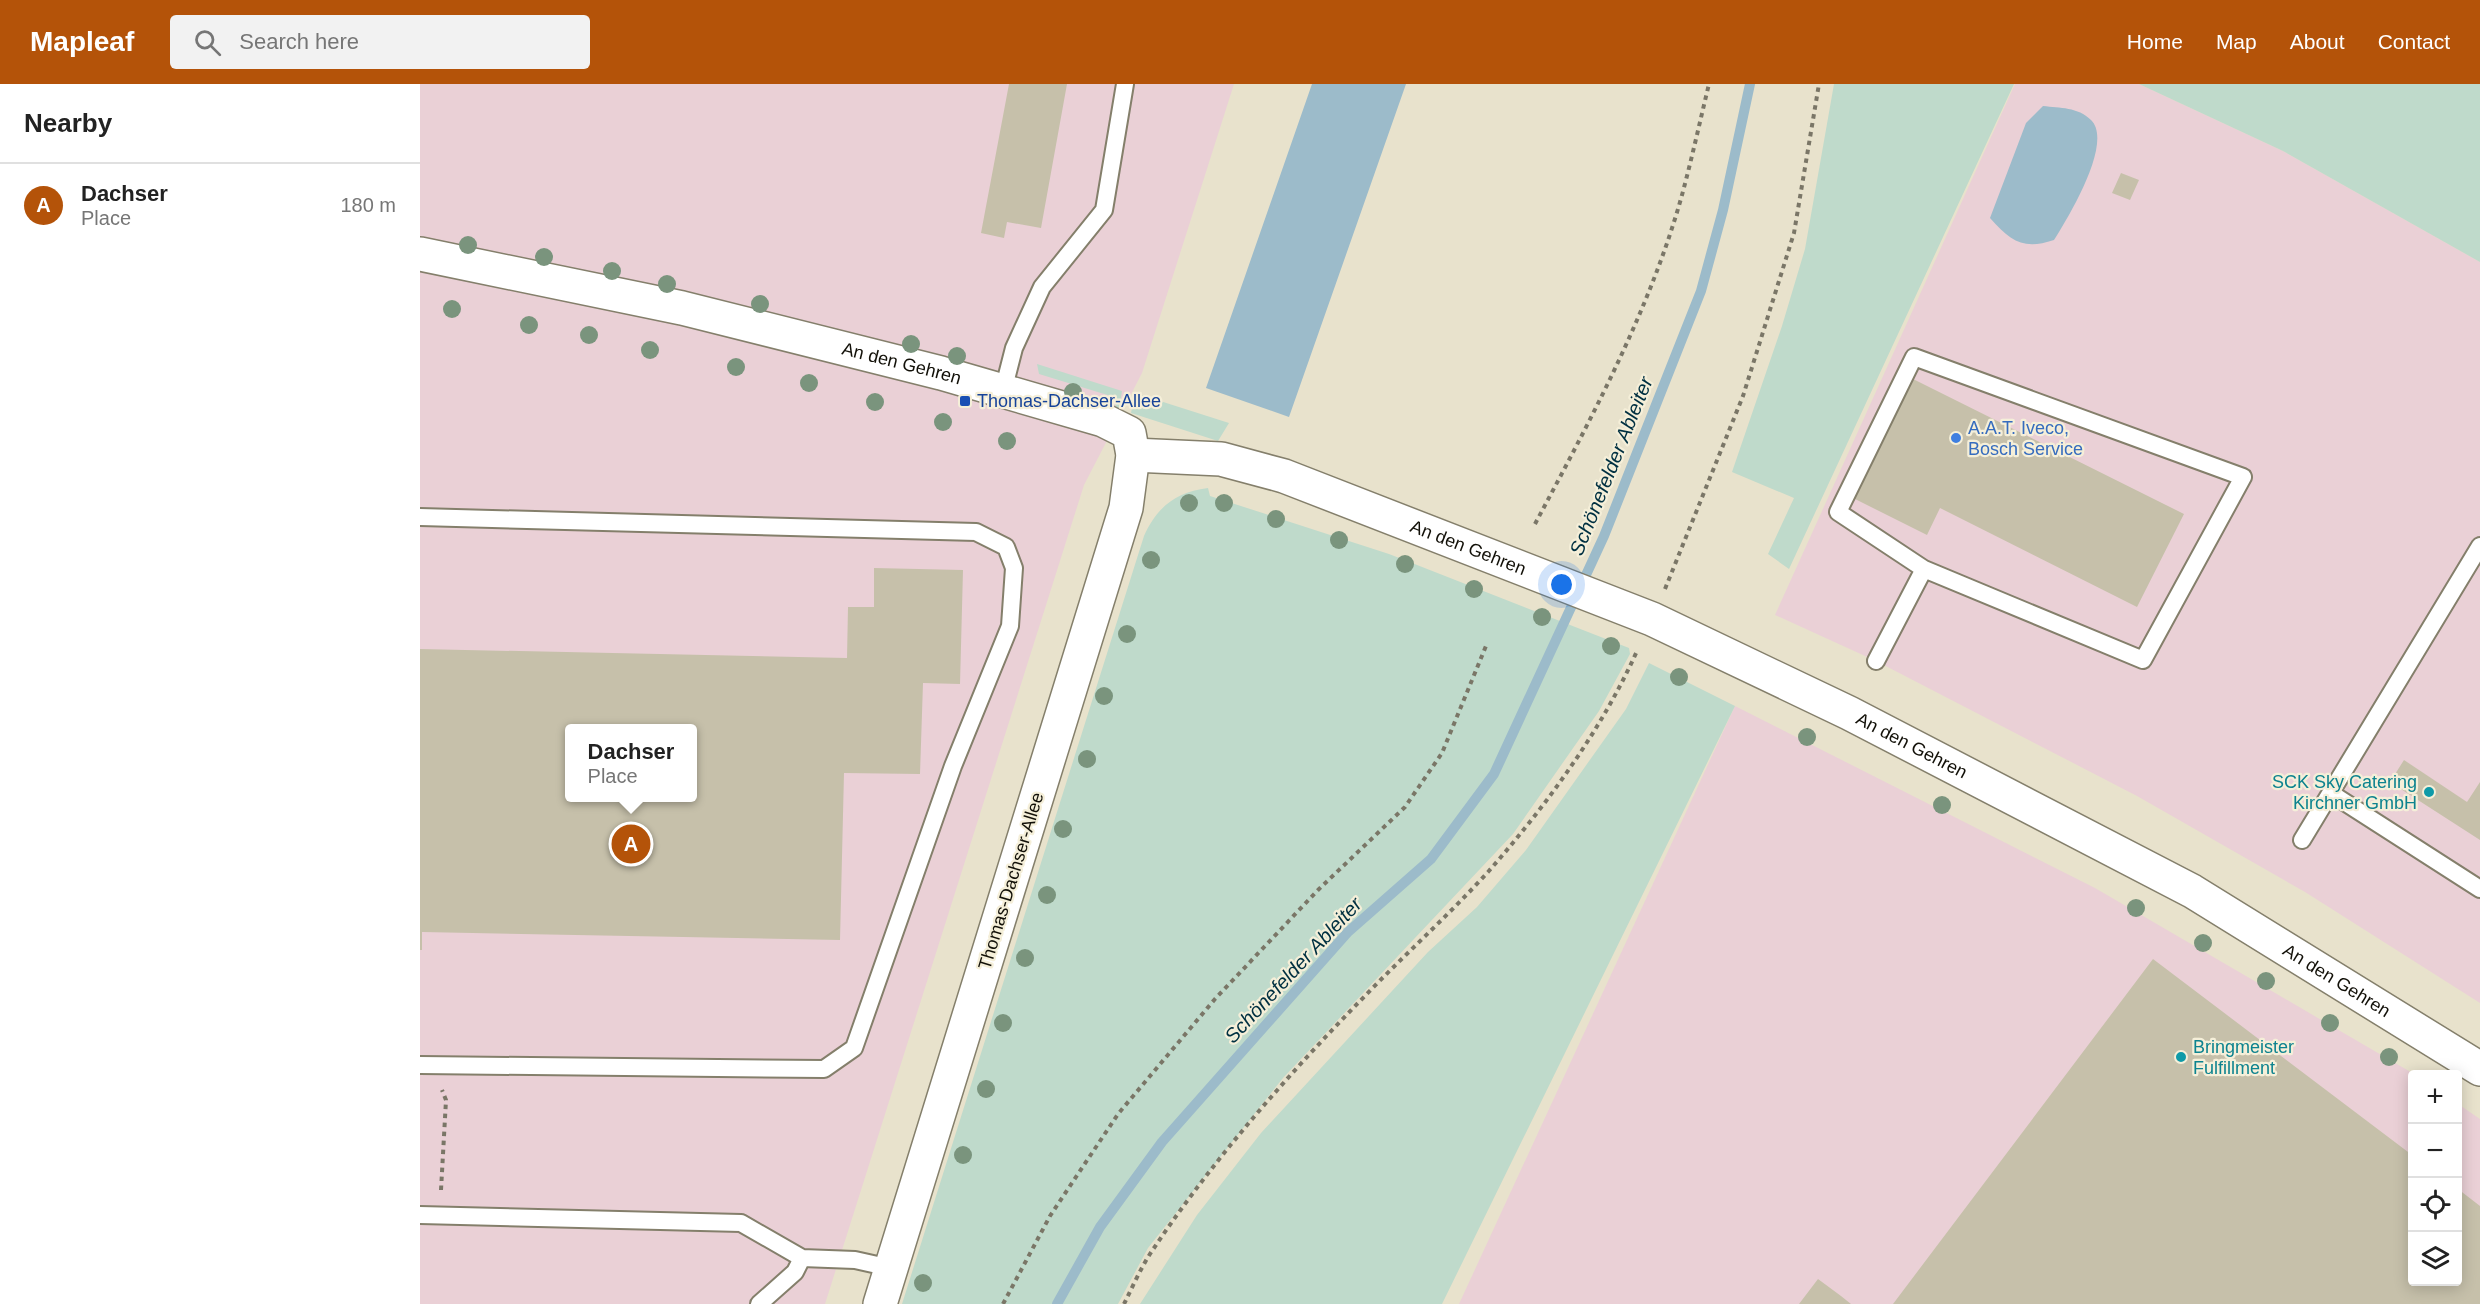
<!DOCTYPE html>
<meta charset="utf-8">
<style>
body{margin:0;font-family:Arial,sans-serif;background:#f2f2f2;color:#222}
.controls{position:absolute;right:18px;bottom:18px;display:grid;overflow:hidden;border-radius:6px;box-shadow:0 3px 15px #0003}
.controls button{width:54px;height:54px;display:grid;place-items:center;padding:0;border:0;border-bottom:2px solid #e0e0e0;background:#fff;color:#222;font:30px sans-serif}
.you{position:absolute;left:1142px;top:501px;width:21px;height:21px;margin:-15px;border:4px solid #fff;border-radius:50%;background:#1a73e8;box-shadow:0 0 0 9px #1a73e833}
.badge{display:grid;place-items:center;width:39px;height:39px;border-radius:50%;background:#b45309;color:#fff;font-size:20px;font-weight:700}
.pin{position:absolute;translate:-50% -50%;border:3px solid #fff;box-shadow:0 2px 6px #0006}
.popup{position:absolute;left:145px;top:640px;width:132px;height:78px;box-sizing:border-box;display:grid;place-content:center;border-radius:6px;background:#fff;filter:drop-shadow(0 2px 4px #0005);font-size:20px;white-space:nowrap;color:#767676}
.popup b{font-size:22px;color:#222}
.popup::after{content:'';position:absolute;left:50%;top:100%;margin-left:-12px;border:12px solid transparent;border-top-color:#fff}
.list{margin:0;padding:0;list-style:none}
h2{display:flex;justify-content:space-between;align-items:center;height:78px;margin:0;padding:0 24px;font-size:26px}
h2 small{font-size:20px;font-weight:400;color:#767676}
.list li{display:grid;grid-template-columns:39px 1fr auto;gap:18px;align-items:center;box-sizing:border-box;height:84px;padding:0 24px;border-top:2px solid #e0e0e0}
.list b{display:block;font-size:22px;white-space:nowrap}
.list p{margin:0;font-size:20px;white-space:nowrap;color:#767676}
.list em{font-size:20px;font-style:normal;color:#767676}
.icon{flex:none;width:33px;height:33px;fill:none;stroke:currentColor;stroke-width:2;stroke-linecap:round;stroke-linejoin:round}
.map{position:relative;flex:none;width:2060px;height:1220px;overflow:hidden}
header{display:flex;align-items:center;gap:36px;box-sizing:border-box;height:84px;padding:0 30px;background:#b45309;color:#fff}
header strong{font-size:28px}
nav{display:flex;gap:33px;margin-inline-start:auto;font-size:21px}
.search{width:420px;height:54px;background:#f2f2f2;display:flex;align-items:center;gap:15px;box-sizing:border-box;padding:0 21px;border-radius:6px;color:#767676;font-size:22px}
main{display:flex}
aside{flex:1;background:#fff}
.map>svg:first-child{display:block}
</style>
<header>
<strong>Mapleaf</strong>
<div class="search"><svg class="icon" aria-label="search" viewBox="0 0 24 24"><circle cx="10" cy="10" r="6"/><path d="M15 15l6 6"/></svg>Search here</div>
<nav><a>Home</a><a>Map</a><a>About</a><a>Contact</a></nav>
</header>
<main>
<aside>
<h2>Nearby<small></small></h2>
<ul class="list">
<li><span class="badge">A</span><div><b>Dachser</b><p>Place</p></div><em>180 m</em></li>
</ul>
</aside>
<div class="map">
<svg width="2060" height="1220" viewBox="0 0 2060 1220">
<rect width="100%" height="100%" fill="#e8e2cc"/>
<!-- commercial -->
<path fill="#ead0d6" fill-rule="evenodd" d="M0 0H814L722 289 664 401 405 1220H0ZM150 644H272V714H150Z
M1595 0H1719L1863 67 2060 178V919L1885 808 1717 712 1456 577 1355 531Z
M1315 622 1675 804 1994 990 1992 1198H2038V1020L2060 1035V1220H1039Z"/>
<!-- green -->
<path fill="#bfdacb" d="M1414 0H1594L1369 485 1348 470 1374 414 1312 388 1362 242 1385 165Z
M1719 0H2060V178L1863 67Z
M617 280 702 307 699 325H696L694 313 619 290Z
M715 309 809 339 798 357 711 329Z
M788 404 790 412 969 470 1209 564 1210 570 1179 627 1093 750 863 994 728 1164 698 1220H482L724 452C737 423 756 408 788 404Z
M1229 579 1315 622 1022 1220H720L777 1131 841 1049 1008 868 1057 823 1106 766 1206 625Z"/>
<!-- water -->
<path fill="#9cbbca" d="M892 0H986L869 333 786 304Z
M1623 22C1640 24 1658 23 1671 36 1694 58 1648 134 1634 156 1604 166 1591 158 1570 134L1606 39Z"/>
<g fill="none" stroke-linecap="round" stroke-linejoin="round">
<!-- stream -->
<path stroke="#9cbbca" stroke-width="10" d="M637 1220 680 1143 742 1058 928 848 1011 775 1074 690 1184 452 1281 207 1303 126 1330 0"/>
</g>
<!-- building -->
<path fill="#c6c0aa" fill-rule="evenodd" d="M589 0H647L621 144 587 138 584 154 561 149Z
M1701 89 1719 96 1710 116 1692 109Z
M1491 294 1764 430 1717 523 1520 424 1507 451 1431 413Z
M454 484 543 486 540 600 503 599 500 690 424 689 420 856 2 848V866H0V565L427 574 428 523H454ZM150 644H272V714H150Z
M1984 676 2047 718 2060 698V756L1970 698Z
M1733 875 1992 1071V1198H2038V1105L2060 1122V1220H1473Z
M1398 1195 1421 1212 1431 1220H1379Z"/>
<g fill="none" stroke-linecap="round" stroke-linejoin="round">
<!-- service casing -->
<g stroke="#847f6b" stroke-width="20">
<path id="service" d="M1494 273 1823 393 1723 576 1504 485 1418 428Z
M583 307 594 264 622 203 684 126 705 0
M0 433 556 448 586 463 594 484 590 542 533 682 434 964 404 985 0 981
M1456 577 1504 485
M1912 710 2060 805
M1882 756 2060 462
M0 1131 321 1139 382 1174 375 1188 339 1220
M382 1174 435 1176 471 1184"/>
</g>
<!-- minor casing -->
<g stroke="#847f6b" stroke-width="36">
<g id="minor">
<path id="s1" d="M0 170 262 224 521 289 683 336 709 349 713 371 706 424 460 1220"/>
<path id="s2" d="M713 371 801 375 864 392 1232 535 1429 629 1772 807 2060 985"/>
</g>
</g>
<!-- path -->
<path stroke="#7a7667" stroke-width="4" stroke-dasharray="4.5 4.5" stroke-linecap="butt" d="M1115 440C1171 335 1230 226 1262 111 1272 74 1280 37 1289 0
M1245 505 1323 312 1374 149 1399 0
M21 1106 26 1016 22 1006
M583 1220 630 1132 698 1030 795 915 898 806 985 723 1022 669 1066 562
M704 1220C713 1202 722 1181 734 1164 793 1076 866 993 940 917 982 873 1027 833 1068 788 1126 722 1181 647 1217 567"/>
<!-- service -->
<use href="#service" stroke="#fff" stroke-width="16"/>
<!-- minor -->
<use href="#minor" stroke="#fff" stroke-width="33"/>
</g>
<!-- trees -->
<g fill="#7a947d">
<circle cx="48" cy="161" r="9"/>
<circle cx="124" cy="173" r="9"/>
<circle cx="192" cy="187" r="9"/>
<circle cx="247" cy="200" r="9"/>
<circle cx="340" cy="220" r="9"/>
<circle cx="32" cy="225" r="9"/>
<circle cx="109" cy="241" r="9"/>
<circle cx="169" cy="251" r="9"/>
<circle cx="491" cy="260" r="9"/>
<circle cx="230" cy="266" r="9"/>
<circle cx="537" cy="272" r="9"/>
<circle cx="316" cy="283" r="9"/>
<circle cx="389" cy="299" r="9"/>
<circle cx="653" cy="308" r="9"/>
<circle cx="455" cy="318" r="9"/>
<circle cx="523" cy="338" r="9"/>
<circle cx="587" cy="357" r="9"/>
<circle cx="769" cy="419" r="9"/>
<circle cx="804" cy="419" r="9"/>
<circle cx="856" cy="435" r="9"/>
<circle cx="919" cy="456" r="9"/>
<circle cx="731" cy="476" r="9"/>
<circle cx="985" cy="480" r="9"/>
<circle cx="1054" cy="505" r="9"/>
<circle cx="1122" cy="533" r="9"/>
<circle cx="707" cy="550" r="9"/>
<circle cx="1191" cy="562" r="9"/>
<circle cx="1259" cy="593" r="9"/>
<circle cx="684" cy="612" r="9"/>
<circle cx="1387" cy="653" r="9"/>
<circle cx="667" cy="675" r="9"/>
<circle cx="1522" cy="721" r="9"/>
<circle cx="643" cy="745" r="9"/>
<circle cx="627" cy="811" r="9"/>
<circle cx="1716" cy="824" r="9"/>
<circle cx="1783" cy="859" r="9"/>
<circle cx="605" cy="874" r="9"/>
<circle cx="1846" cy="897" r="9"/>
<circle cx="583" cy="939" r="9"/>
<circle cx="1910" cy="939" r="9"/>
<circle cx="1969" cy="973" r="9"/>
<circle cx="566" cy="1005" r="9"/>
<circle cx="543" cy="1071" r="9"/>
<circle cx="503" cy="1199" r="9"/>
</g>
<!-- markers -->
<rect fill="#1a4fb4" stroke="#f5efd9" stroke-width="2" x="539" y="311" width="12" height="12" rx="3"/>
<circle fill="#3f7fe0" stroke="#f5efd9" stroke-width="2" cx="1536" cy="354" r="6"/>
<g fill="#0f9aa8" stroke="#f5efd9" stroke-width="2">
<circle cx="2009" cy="708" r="6"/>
<circle cx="1761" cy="973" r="6"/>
</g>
<g text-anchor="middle" stroke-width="4.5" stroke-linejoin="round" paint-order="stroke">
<!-- street labels -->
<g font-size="18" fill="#121008" stroke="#f5efd9">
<text dy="6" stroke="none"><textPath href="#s1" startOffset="494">An den Gehren</textPath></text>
<text dy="6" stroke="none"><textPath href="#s2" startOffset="351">An den Gehren</textPath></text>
<text dy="6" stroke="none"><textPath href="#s2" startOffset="837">An den Gehren</textPath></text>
<text transform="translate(591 797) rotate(-73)" y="6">Thomas-Dachser-Allee</text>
<text dy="6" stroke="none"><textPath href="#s2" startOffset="1323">An den Gehren</textPath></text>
</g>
<!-- transit labels -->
<g font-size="18" fill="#164399" stroke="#f5efd9" text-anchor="start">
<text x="557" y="323">Thomas-Dachser-Allee</text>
</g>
<!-- shop labels -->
<g font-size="18" fill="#366cbe" stroke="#f5efd9" text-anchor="start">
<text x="1548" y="350">A.A.T. Iveco,<tspan x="1548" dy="21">Bosch Service</tspan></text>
</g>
<!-- culture labels -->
<g font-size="18" fill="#0d838f" stroke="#f5efd9" text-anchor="end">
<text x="1997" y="704">SCK Sky Catering<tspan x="1997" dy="21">Kirchner GmbH</tspan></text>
<text x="1773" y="969" text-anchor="start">Bringmeister<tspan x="1773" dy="21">Fulfillment</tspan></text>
</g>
<!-- water labels -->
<g font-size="20" font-style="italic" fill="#003041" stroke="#f5efd9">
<text transform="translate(1191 382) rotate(-68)" y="7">Schönefelder Ableiter</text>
<text transform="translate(873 886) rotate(-47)" y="7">Schönefelder Ableiter</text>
</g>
</g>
</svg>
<div class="controls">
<button>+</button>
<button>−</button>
<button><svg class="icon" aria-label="locate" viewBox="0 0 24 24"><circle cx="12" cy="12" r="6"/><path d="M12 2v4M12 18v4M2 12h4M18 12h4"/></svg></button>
<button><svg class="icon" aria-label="layers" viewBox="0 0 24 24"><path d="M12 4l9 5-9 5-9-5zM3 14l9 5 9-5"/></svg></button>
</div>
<div class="you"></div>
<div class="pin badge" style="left:211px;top:760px">A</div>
<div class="popup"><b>Dachser</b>Place</div>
</div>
</main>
